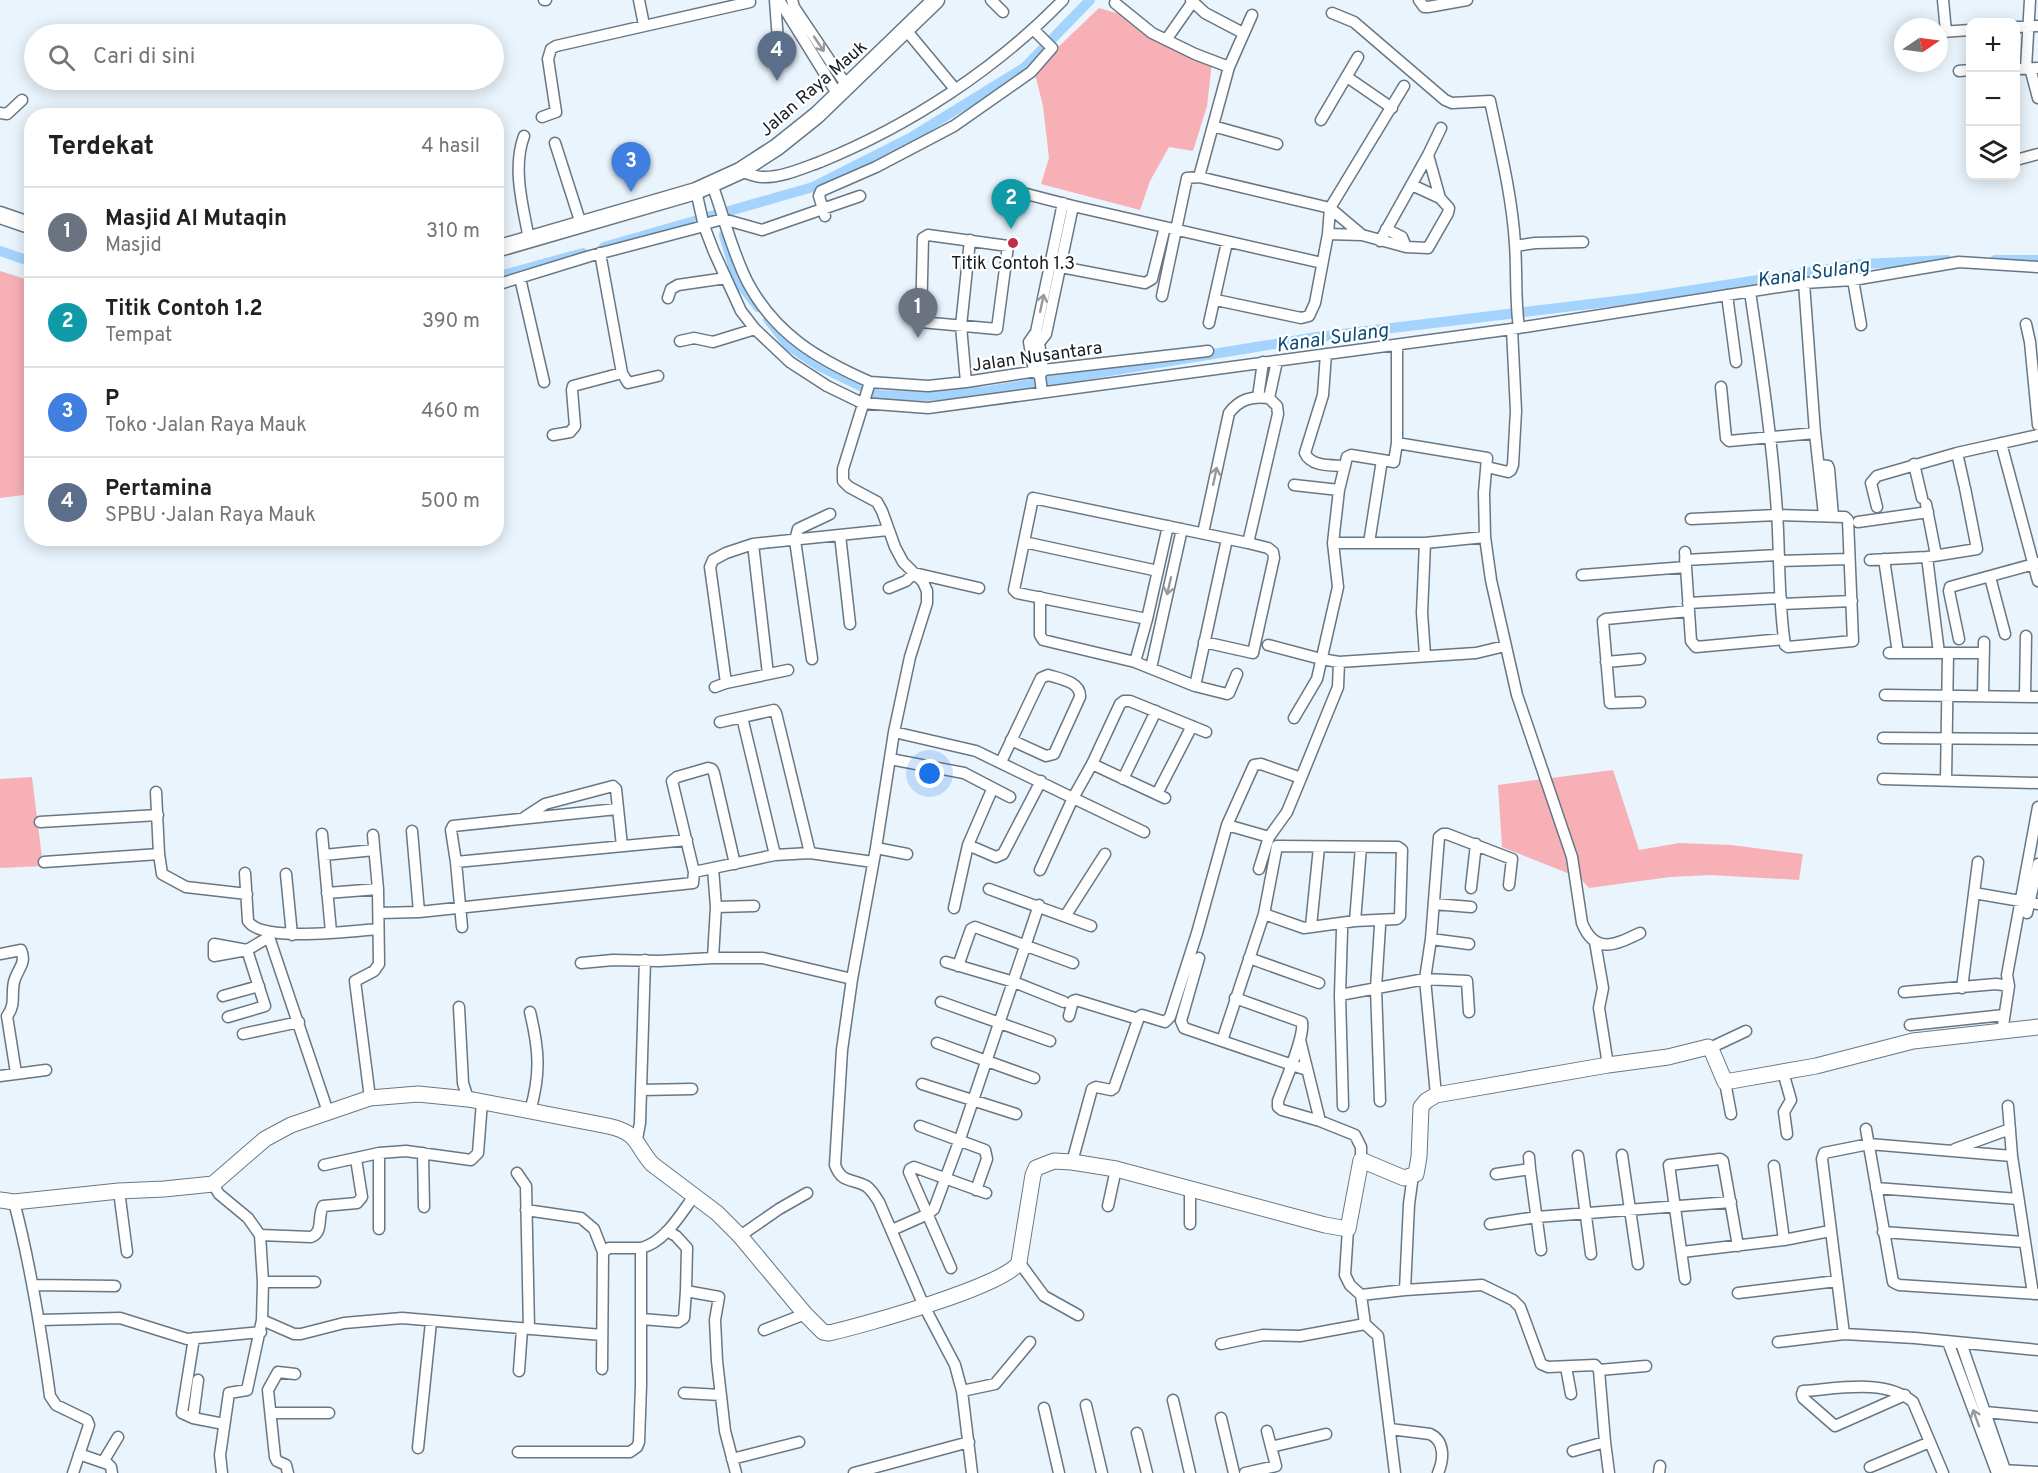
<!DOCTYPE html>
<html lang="id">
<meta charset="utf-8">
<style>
body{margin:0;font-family:Overpass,sans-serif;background:#f2f2f2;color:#202124}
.controls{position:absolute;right:18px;top:18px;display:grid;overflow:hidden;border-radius:12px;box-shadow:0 3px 15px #0003}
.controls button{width:54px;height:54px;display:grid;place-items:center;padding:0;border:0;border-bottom:2px solid #e0e0e0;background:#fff;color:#202124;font:30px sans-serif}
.compass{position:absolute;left:1894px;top:18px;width:54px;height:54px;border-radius:50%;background:#fff;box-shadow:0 3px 15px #0003;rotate:77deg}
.you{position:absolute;left:930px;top:774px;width:21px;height:21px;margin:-15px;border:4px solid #fff;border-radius:50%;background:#1a73e8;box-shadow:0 0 0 9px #1a73e833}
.badge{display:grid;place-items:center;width:39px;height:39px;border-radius:50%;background:#ea580c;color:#fff;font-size:20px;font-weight:700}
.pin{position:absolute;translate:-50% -50px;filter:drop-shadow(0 2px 3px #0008)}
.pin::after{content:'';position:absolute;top:32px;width:21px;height:18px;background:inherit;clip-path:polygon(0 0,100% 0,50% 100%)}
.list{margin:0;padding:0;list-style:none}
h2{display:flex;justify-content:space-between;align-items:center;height:78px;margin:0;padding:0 24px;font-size:26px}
h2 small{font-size:20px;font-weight:400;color:#757577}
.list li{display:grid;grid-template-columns:39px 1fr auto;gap:18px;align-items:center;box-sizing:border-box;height:90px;padding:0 24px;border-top:2px solid #e0e0e0}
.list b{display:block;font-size:22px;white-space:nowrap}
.list p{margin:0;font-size:20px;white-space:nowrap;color:#757577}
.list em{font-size:20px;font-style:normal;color:#757577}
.icon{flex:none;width:33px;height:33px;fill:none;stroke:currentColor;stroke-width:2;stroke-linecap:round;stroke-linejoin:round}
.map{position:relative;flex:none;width:2038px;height:1473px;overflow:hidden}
.search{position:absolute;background:#fff;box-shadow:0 3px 15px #0003;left:24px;top:24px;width:480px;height:66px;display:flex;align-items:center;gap:15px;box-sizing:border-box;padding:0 21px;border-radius:33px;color:#757577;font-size:22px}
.panel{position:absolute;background:#fff;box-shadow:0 3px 15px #0003;left:24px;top:108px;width:480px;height:438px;border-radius:24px}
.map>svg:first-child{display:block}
</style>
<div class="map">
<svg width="2038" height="1473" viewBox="0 0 2038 1473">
<rect width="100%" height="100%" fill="#e9f4fd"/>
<!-- green -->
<path fill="#f7b1b6" d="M1099 8 1130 17 1212 62 1207 106 1193 151 1169 147 1150 181 1140 210 1041 184 1049 158 1043 106 1034 70Z
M0 271 32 281 31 494 0 498Z
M1613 770 1639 850 1679 843 1731 845 1803 854 1799 880 1710 875 1670 877 1589 888 1580 878 1502 847 1498 785Z
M32 777 43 866 0 868V779Z"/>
<!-- forest -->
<path fill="#fd939e" d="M496 375H503L502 440H497Z"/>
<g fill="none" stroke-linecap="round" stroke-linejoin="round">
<!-- canal -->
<path stroke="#a4d4fd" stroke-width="10" d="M724 235 737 280 758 307
M604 247 813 187 910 138 1024 68 1090 0
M0 251 32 262
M1995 260H2038
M496 277 583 253
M768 319 788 345 819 366 879 395 925 396 988 391 1317 337 1641 298 1862 264 1947 260"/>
<!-- street casing -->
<g stroke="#677784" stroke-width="13">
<path id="street" d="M544 0H546
M639 0 644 25
M775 0 778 41
M779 0 838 95
M792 0 794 7 847 86
M991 0 1003 12
M1191 0 1205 13 1243 33
M1419 0 1424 7H1428L1467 0
M1943 0 1946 32
M1115 3 1152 33 1195 54 1229 67
M1332 13 1354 22 1445 100 1452 103 1490 101C1500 148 1512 196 1515 244 1517 272 1515 300 1519 328
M2016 27 2038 26
M906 30 955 89
M1941 32 1970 30
M1166 40 1194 0
M2026 68 2030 0
M2030 68 2038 98
M2016 69 2038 68
M1959 71 1970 70
M1347 77 1392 108
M0 113 7 114 22 100
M542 117 556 112 548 59 551 49 556 46 750 2
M1321 120 1358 57
M1213 126 1277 144
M524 136C512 168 523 207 529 239
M555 143 581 224
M1428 155 1440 198
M2016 160 2038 154
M740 171C747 173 755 177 762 177 781 178 803 168 820 162 909 126 996 69 1063 0
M1199 177 1330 208 1362 235
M712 184C724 217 732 252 748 283 776 335 818 359 870 382
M1007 189 1073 206 1322 263
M696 191 704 226 714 252 741 311 755 329 790 362 827 386 862 403 928 408 1512 329 1804 283 1853 280 1959 262 2038 267
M825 216 819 196 821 191 876 167 954 126 1031 72 1052 48 1034 30
M1386 229 1402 237 1406 247
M1328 234 1362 235 1406 247 1428 248 1448 213 1449 208 1440 198 1412 185
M928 235 1008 246 997 329 921 322 923 238Z
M1380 241 1428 155 1441 128
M1515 246 1535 243 1583 242
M1061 267 1145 283 1152 279 1165 227
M520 278 544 382
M1853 280 1861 325
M1804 283 1815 433 1824 515
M496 285 590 256 704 226 708 223 723 219 762 230 860 196
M1727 295 1736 362
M1162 296 1187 178 1199 177 1229 67 1252 15
M668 298 671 289 678 285 726 278
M1216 300 1301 318 1309 316 1315 303 1328 234 1330 208 1404 86
M1209 323 1227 242
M2026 324 2030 342 2038 425
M680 341 694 338 713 342 755 329
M1326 354 1323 395 1305 453C1311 467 1331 465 1345 466
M622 373 628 383 658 376
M1041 374 1043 370 1039 343 1046 334 1073 206
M966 382 961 326 970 240
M1721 387 1726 438 1729 441 1815 433
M1042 392 1040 376 1034 371 1029 342 1036 332 1063 203
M1258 397 1263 362
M1269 398 1277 361
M553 435 570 432 575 426 572 390 573 386 622 373 600 253
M1397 443 1487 458 1484 493 1485 537 1491 580 1517 695 1572 857 1582 923C1595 955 1615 945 1640 933
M2001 443 2038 581
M1957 453 1964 484
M1914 464 1922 498
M1820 465 1828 466 1829 469 1833 516
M1487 467 1508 472 1511 470 1513 465 1516 411 1512 329
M1294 485 1339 490
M1926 504 1936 555
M1877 507 1871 483 1877 476 1957 453 2038 435
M1691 519 1777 515 1845 517 1848 520 1853 641 1788 647 1785 645C1778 601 1780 556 1777 512 1772 438 1761 365 1750 292
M1858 522 1928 512
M1203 533 1229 413C1240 399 1251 396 1269 398L1277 406 1278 414 1248 543
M840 535 850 624
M1227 539 1195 686 1227 694 1229 693 1237 674
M1024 542 1158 571
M1333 543H1369L1382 460
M1369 543H1425
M753 544 768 674
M1685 552 1691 641 1696 647 1784 639
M1927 557 1939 653
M1884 559 1898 653
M1685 560 1778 555
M1870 560 1927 557 1977 549 1965 488
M1779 561 1849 559
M1582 575 1686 567
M1990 577 2005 634
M889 588 906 581 914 573 979 588
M1040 597V635L1043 640 1135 662 1195 686
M1688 603 1781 598
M1782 604 1852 601
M1147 619 1017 593 1014 590 1033 498 1248 543 1268 548 1273 552 1274 558 1253 653 1204 642
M1959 639 1949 591 1950 587 2038 563
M1268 645 1321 659 1339 662 1476 653 1505 646
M1889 653H1984
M1425 655 1422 613 1425 543 1485 537
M812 659 795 540 798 529 830 514
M1135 662 1147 619 1168 526
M1606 662 1640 659
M1151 668 1182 529
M726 683 710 567 713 560 726 553 753 544 888 530
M715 687 726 683 788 670
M1885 695 2038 697
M1983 696 1984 642
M2025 696 2026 636
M1640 702 1610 703 1603 621 1606 619 1689 611
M742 717 775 855
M1294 718 1317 679 1338 587 1333 543 1339 490 1347 457 1351 455 1394 462 1397 443V345
M720 722 774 710 776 713 810 853 873 862
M894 732 976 751 1073 798 1092 764 1120 704 1124 701H1130L1206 732
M1883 738 2038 739
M890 759 964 773 1010 797
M1001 762 1041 678 1048 675C1061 679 1081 682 1080 697L1054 754 1046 756 1011 740
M1092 764 1165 798
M1123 779 1156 711
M1883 779 2038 783
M1946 780 1948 653
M156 792 159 854 162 874 186 887 247 894
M1157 794 1192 726
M525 817 545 804 613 786 616 789 622 846
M40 822 158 815
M1227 825 1269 837 1287 812 1301 778 1338 687 1339 662
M412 831 419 912
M322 834 331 932
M968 845 996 857 1003 854 1041 781
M876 848 907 854
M324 855 374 850
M44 862 159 854
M456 862 687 840
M1259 869 1269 837
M1040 870 1073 798 1144 832
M694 872 775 855 810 853
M245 873 248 921C261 943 353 931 377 929
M286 874 292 935
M1471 888 1476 844
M989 889 1091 926
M327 893 378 889
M1974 893 2038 904
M1434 904 1471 907
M716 907 754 906
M954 908 968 845 991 792
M379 913 419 912 693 883 694 872 672 781 677 777 708 768 712 769 714 773 735 864
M2027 913 2038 864
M1066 915 1105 854
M1355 921 1361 847
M1311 926 1319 847
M1380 926 1376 988 1380 1101
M462 927 456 862 451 830 453 826 617 809
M1342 930 1340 995 1425 979 1467 981 1469 1012
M269 937 328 1112
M1431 939 1469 944
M1595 942 1603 988 1599 1008 1608 1065
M214 944 247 950 214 956Z
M0 954 21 950C27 964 17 969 14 982 11 995 16 1005 7 1016L16 1073
M713 958 716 907 713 868
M1199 958 1181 1021 1184 1028 1307 1070
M1249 958 1319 983
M946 962 1014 982 1064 1002
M581 963 613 960 659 961 713 958H763L852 979
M958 966 971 929 975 927 1073 963
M1962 988 1978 862
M1904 992 1996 984 2009 986
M1340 995 1343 1106
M223 996 259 986
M1235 998 1302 1022C1305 1037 1284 1084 1278 1101V1107L1282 1110 1320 1121 1355 1135 1361 1147V1160
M941 1002 1050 1041
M459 1007 463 1083 468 1099
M530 1012C539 1049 541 1074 530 1111
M1069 1016 1073 1001 1076 1000 1138 1019
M228 1017 265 1006 247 950 269 937V932
M1910 1025 2004 1015
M2002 1032 2009 986 2007 975 2038 807
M243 1034 299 1022
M1300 1040 1320 1121
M1222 1041 1264 914 1277 846 1398 847 1402 850 1400 916 1397 919 1355 921 1304 928 1264 914
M937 1043 1034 1078
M1710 1048 1746 1031
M1783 1072 1791 1100 1784 1112 1787 1134
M0 1076 46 1070
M1725 1082 1731 1114
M922 1084 1016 1114
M641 1090 692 1089
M1436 1095 1425 979 1431 939 1439 837 1443 834H1447L1512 859 1509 885
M370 1098 355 981 374 971 379 964 378 889 373 835
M2008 1106 2012 1156 2033 1294
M920 1126 985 1150 987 1159 976 1190
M1866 1129 1893 1282 1899 1285 2038 1294
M637 1139 640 1123 645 960
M1955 1149 2010 1129
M423 1153 424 1207
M1622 1155 1638 1264
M1578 1156 1591 1254
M1529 1157 1530 1169
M1072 1162 1092 1089 1096 1087 1111 1090 1114 1088 1139 1017 1142 1015 1165 1022 1170 1017 1197 933 1227 825 1254 765 1261 764 1301 778
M324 1165 379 1153 406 1151 471 1160 478 1153 482 1102
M1774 1166 1784 1240
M517 1173 526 1186 529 1329
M1496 1174 1530 1169 1541 1250
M213 1184 219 1194 248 1218 260 1235 263 1282 262 1320 247 1390 229 1393 220 1455 222 1473
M1876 1188 2018 1199
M119 1191 127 1252
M14 1202C31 1266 41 1330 50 1396L56 1405 87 1420 89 1425 73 1473
M1108 1206 1116 1169
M526 1210 581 1218 594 1229 603 1252
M1190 1224V1188
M1490 1224 1537 1217 1731 1202
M379 1229V1153
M1348 1229 1345 1275 1350 1285 1361 1295 1365 1324 1378 1336 1395 1473
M892 1230 928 1214 934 1209 960 1139 1039 905
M667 1231 676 1236 687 1248 686 1291 719 1297 715 1320 717 1361 725 1431 736 1473
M1883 1232 2024 1242
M260 1235 311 1237C324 1232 317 1217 323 1206L357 1203 362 1197 356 1159
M740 1236 779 1209 807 1193
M1682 1252 1784 1240 1830 1231
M1019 1262 1044 1296 1078 1315
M951 1268 909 1172 910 1169 914 1167 986 1193
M1685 1279 1669 1165 1720 1159 1723 1161 1738 1246
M263 1282H315
M33 1285 115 1286
M1405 1290 1409 1204 1413 1175
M1738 1293 1837 1281
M1361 1295 1405 1290 1482 1285 1513 1300 1520 1307 1541 1364 1548 1367 1595 1365 1599 1370
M642 1319 678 1322 684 1318 686 1291
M40 1320 120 1318 187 1339 261 1332
M262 1320 294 1334H301L344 1323 402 1318 602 1335
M764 1330 805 1314
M1844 1334 1822 1159 1824 1153 1869 1144 2012 1156
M194 1338 182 1413 193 1418 224 1424
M1778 1342 1844 1334 1915 1338 2038 1350
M1948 1342 1997 1473
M1961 1343 2006 1473
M1221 1344 1263 1335 1300 1336 1365 1324
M1566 1367 1571 1394
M602 1369 603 1252 609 1248H641
M519 1371 522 1329
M962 1391 995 1384 1030 1342
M684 1393 721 1395
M1905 1395 1835 1426 1803 1398 1802 1394 1803 1391C1837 1389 1885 1378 1913 1402L1943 1473
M1173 1400 1190 1473
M1086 1405 1102 1473
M1044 1408 1059 1473
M1985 1412 2038 1417
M272 1413H329
M193 1418 198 1380
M1221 1418 1234 1473
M1390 1429 1430 1434C1445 1441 1444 1459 1438 1473
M1137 1433 1147 1473
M1605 1442 1609 1473
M1271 1447 1326 1434
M418 1448 431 1322
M1573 1451 1605 1442 1599 1370 1646 1366
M518 1452H630L637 1447 639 1442 641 1385V1248C665 1242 680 1215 694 1196
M79 1454 108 1464 111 1467 112 1473
M732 1459 799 1442
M103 1462 118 1437
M1870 1467 1930 1442
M2001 1470 2038 1472
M288 1473 286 1465 277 1461 275 1457 268 1390 278 1372 295 1374
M854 1473 969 1442
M972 1473 962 1391 955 1365 924 1306 879 1202C875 1196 872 1190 866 1186 852 1178 842 1184 835 1165L842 1050 852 979 876 848 894 732 910 657 927 603V591L923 582 903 562 895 547 882 511 877 502 849 487 843 481V469L870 382 928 386 966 382 1043 370 1208 351
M1245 1473 1276 1466 1267 1431
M1659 1473 1660 1466"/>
</g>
<!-- secondary casing -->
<g stroke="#677784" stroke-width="17">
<path id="secondary" d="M0 1200 14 1202 119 1191 164 1189 213 1184 265 1139 291 1125 370 1098 418 1094 468 1099 608 1126C639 1133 634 1143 652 1164L717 1213 740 1236 805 1314 823 1332 829 1333C860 1326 1009 1285 1019 1262L1033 1175 1036 1168 1054 1161 1072 1162 1116 1169 1325 1225 1348 1229 1361 1160 1404 1178 1416 1174 1419 1157 1421 1107 1426 1101 1436 1095 1608 1065 1668 1057 1708 1047 1711 1049 1725 1082 1816 1066 1913 1041 2038 1027"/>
</g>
<!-- primary casing -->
<g stroke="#677784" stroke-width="19">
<path id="primary" d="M0 215 32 226
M496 249 696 191 740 171 777 147 817 115 936 0"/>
</g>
<!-- street -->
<use href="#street" stroke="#fff" stroke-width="10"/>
<!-- secondary -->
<use href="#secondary" stroke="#fff" stroke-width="15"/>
<!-- primary -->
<use href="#primary" stroke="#fff" stroke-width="16"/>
</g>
<!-- one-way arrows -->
<defs><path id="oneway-shaft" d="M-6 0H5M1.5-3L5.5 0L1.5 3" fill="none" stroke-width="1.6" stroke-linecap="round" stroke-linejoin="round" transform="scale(1.5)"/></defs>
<g stroke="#97999c">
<use href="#oneway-shaft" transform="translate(819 44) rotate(56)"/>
<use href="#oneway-shaft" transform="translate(1042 303) rotate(-78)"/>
<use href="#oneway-shaft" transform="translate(1215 476) rotate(-78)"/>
<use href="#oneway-shaft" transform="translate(1169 586) rotate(103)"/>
<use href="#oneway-shaft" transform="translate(1976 1418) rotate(-110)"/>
</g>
<!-- markers -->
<circle fill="#bf2e4e" stroke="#fff" stroke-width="2" cx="1013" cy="243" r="6"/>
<g text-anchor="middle" stroke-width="4.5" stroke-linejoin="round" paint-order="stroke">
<!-- street labels -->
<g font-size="18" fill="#171d23" stroke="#fff">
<text transform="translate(813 88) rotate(-41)" y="6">Jalan Raya Mauk</text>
<text transform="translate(1037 356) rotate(-8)" y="6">Jalan Nusantara</text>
</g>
<!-- poi labels -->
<g font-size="18" fill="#171d23" stroke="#fff">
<text x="1013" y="269">Titik Contoh 1.3</text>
</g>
<!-- water labels -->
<g font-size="20" font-style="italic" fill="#0c4d78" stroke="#fff">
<text transform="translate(1813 272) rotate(-8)" y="7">Kanal Sulang</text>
<text transform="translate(1332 337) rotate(-8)" y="7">Kanal Sulang</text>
</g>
</g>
</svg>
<div class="controls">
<button>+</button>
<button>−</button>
<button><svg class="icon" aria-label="layers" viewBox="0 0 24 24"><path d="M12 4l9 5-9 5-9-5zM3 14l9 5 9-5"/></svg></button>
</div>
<svg class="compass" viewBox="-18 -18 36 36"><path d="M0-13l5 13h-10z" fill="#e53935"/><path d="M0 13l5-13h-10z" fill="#757577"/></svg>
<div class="you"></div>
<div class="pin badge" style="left:918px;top:338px;background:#6b7280">1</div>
<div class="pin badge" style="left:1011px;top:229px;background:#0f9aa8">2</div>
<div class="pin badge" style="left:631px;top:192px;background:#3f7fe0">3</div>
<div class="pin badge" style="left:777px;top:81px;background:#5c6f8a">4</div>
<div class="search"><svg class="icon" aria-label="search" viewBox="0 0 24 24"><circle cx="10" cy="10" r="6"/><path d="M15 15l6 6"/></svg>Cari di sini</div>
<section class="panel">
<h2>Terdekat<small>4 hasil</small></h2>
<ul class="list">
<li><span class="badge" style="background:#6b7280">1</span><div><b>Masjid Al Mutaqin</b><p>Masjid</p></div><em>310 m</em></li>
<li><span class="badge" style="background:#0f9aa8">2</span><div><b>Titik Contoh 1.2</b><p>Tempat</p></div><em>390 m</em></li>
<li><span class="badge" style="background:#3f7fe0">3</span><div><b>P</b><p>Toko · Jalan Raya Mauk</p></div><em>460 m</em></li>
<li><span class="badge" style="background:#5c6f8a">4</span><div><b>Pertamina</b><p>SPBU · Jalan Raya Mauk</p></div><em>500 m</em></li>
</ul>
</section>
</div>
